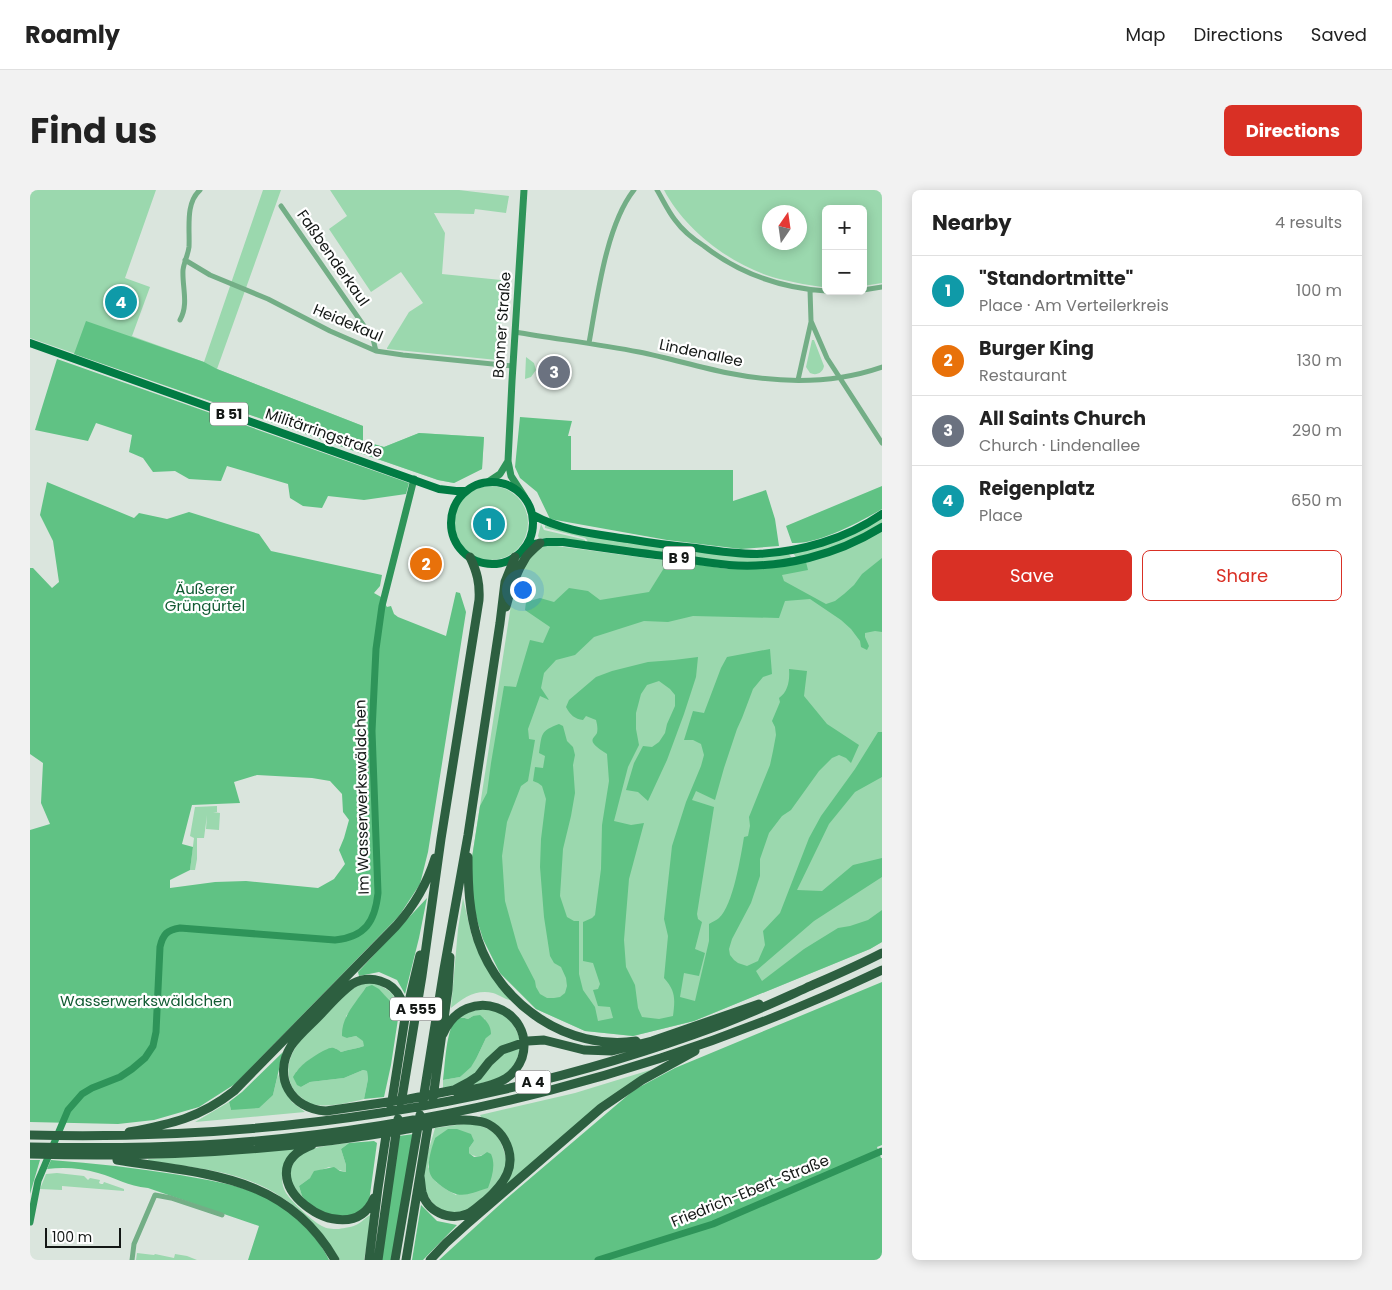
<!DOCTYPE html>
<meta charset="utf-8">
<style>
body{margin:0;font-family:Poppins,sans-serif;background:#f2f2f2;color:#222}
.controls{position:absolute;right:15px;top:15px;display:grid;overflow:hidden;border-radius:8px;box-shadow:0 2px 12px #0003}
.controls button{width:45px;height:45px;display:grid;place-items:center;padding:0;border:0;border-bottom:1px solid #e0e0e0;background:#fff;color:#222;font:25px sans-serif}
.compass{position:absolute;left:732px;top:15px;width:45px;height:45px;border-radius:50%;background:#fff;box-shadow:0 2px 12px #0003;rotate:13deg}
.scale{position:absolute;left:15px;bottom:12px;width:76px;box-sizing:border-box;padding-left:5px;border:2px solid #131715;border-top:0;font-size:14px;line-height:18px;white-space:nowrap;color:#131715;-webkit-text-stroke:4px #fff;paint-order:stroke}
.you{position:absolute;left:492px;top:399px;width:18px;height:18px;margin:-12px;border:4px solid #fff;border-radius:50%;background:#1a73e8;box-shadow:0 0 0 8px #1a73e833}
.badge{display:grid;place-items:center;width:32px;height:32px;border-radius:50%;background:#d93025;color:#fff;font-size:16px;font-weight:700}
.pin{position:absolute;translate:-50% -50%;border:2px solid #fff;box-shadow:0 1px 5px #0006}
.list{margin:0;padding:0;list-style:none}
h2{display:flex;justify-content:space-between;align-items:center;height:65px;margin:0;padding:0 20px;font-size:21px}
h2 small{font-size:16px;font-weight:400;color:#767676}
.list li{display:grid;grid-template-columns:32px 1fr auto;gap:15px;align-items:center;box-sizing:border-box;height:70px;padding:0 20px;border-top:1px solid #e0e0e0}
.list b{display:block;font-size:19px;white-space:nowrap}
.list p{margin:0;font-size:16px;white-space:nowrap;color:#767676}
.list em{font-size:16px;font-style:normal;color:#767676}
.actions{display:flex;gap:10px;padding:15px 20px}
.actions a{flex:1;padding:11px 0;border:1px solid #d93025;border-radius:8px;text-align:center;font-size:18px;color:#d93025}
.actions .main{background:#d93025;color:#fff}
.map{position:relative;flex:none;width:852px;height:1070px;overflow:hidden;border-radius:8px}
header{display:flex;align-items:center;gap:30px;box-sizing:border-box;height:70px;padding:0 25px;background:#fff;border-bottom:1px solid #e0e0e0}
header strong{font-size:24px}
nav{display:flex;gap:28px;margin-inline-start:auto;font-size:18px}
.intro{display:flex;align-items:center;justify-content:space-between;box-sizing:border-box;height:120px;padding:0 30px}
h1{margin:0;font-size:35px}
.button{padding:12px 22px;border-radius:8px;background:#d93025;color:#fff;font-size:18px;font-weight:700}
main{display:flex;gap:30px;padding:0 30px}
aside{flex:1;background:#fff;border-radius:8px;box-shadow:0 2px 12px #0003}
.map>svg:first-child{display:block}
</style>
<header>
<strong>Roamly</strong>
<nav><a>Map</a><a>Directions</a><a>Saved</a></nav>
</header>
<div class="intro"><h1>Find us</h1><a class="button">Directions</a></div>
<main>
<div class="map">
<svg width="852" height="1070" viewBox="0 0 852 1070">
<rect width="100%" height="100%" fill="#dae5dd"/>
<!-- green -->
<path fill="#9bd8ae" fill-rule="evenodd" d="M0 0H126L95 88 120 97 102 146 174 172 233 0H251L187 179 333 236V251L354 257 389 243 454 247 452 279 424 293 408 290 0 148Z
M300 0H429L479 6 476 23 445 19 444 24 404 23 415 43 412 84 471 90 467 131 471 132 467 170 357 159V158L379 122 393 113 371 82 341 102 299 39 317 26Z
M634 0H852V93L833 96V19H796V97H792C779 95 766 93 754 90 707 80 656 42 634 0ZM769 22V52H739V22Z
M782 150H784L794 176C793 183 786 186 780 183L776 177Z
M496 167 504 173 506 180 501 187 495 189Z
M424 333a37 37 0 1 1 74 0a37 37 0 1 1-74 0Z
M852 328V333C826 349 796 362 766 367L762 362Z
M511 334 514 340 552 349 555 350V352L527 348H509L508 346Z
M515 335 537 342 694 365 758 363 762 368 733 372H714L690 371 558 353 557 350 555 348 515 338Z
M852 341V752L840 759 664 831 603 846 555 841 506 819 470 783 453 749 441 674 481 415C484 401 495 366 507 358 513 354 520 355 527 356L697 379H733L776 372Z
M187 616V622H183L190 623 189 640 176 639 177 625 174 648H167V669L165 680H160L164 648 160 646 165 617Z
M433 708 442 747 465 790 482 810C475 810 470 805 463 803 446 799 433 808 421 818L428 739Z
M339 792C360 797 371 808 368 829 361 815 357 803 342 796L336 797 322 819 316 826 317 848 326 846 334 851V856C327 859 319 859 311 862L305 858C289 864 278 868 266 882L271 897 280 892 314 888 333 880 337 881 338 889 334 909C318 913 298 918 281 914 278 913 275 910 272 908 255 896 255 873 266 857 273 845 284 835 294 826 303 816 313 804 325 797 329 794 335 794 339 792Z
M454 818C474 822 484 830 490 850L436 890 413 900V890L430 887 447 867 456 848 455 829 450 826H443L438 829 431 827 432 824Z
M490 856C486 888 469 889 442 895L473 864Z
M620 880 619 881 475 997 482 981 483 964 478 947 466 935 452 929 450 925 545 903Z
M248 884 253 897 262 912 275 922 165 932 199 912 201 920 243 905Z
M441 933C460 938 468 942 474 961 476 967 477 973 476 980 473 990 465 997 457 1004 452 1009 446 1016 440 1019 425 1026 408 1024 400 1009 396 1004 394 998 393 991 393 976 401 953 405 938ZM405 948 444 951 439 958V963C446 968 450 967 457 962L426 1005 417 1000 406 992 398 977Z
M319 953 311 959 316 975V982L299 977 291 980 269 996 272 1006 263 1000C261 992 259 983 262 976 270 956 301 955 319 953Z
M267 958C255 967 247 989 256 1003 262 1012 284 1033 294 1037 298 1039 305 1039 309 1039 314 1038 323 1037 328 1034 332 1032 336 1027 340 1025L342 1027 334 1070H310C288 1034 259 1006 220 991 190 979 151 976 119 971L118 969Z
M27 983 54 986 58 990 60 988 70 990 69 993 71 994H73L74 992 94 999V1001L32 996V1000L10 999 16 984Z
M107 1063 124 1065 125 1064 144 1068 145 1064 157 1066 167 1070H106Z"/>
<!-- forest -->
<path fill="#60c284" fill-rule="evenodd" d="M56 131 174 172 187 179 333 236V251L354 257 389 243 454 247 452 279 424 293 408 290 44 164Z
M27 169 379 293 376 304 334 310 298 306 292 318 273 316 260 308 258 294 197 276 191 291 159 289 145 281 123 282 113 268 99 262 102 245 66 233 58 251 5 240Z
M490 227 542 231 538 246H541V280H703V311L736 300 745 329 749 356 711 359 637 350 520 329 507 302 490 288 485 277Z
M17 292 104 328 109 323 137 329 159 322 229 344 241 361 352 385 350 396 344 403 351 407 357 417 361 416 364 424 368 427 416 446 426 402 430 403 436 422 398 662 390 694 369 726 205 894 169 917 124 930 88 934 0 932V640L20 634 11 613 13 573 0 564V378H3L22 398 29 392 23 351 10 325ZM227 585 282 588 300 591 312 604 313 622 319 630 314 648 309 660 315 674 304 689 288 698 216 691 185 692 140 698V690L160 680 163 657 152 654 162 615 210 613 204 592Z
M852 296V319C830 332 787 355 762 353L756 336Z
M852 368V442L845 441 835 443V447L839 456 837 460 831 457 830 451 821 439 811 430 780 409 755 411 749 428 663 426 638 432 614 431 564 447 545 465 526 470 514 483 511 498 519 510 510 506 498 539 499 549 505 550 498 591 491 596 477 632 472 666 475 711 488 758 505 791 506 797 510 804 517 808H524L530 807 535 803 537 796 536 788 531 777 524 773 520 766 514 727 510 677 511 649 516 609 512 596 508 593 503 591 505 577 513 578 515 566 509 563C512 544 510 541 529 534L533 536 537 551 543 557 545 565 543 575 545 603 541 626 533 659 530 706 537 727 544 731H549V784L553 800 565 817 568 831 583 828 580 817 568 816 563 800 568 799 570 794 563 773 553 771V732L562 728 565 725 571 679 572 635 579 591 577 564C574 562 566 557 564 554 560 549 565 547 567 543 568 538 567 534 566 530L556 526 553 530C545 529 540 525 536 517L539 510 566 487 582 481 618 472 644 470 668 467 666 487 654 524 637 570 618 611 608 602 596 600 604 573 613 556 622 557 629 552 635 543 637 534 645 516V505L640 499 629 491 617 495 611 504 606 523V539L609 555 598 577 584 631 601 635 614 633 599 689 594 750 596 777 605 795 608 818 612 827 629 829 643 826C645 810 646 801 634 788L638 746 634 729 642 656 656 612 671 576 674 565 671 554 663 550H654L663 521 674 523 691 478 697 467 740 459 742 484 733 487 723 499 712 528 707 539 694 578 685 610 666 601 662 610 684 617 667 724 668 729 672 732 665 759 675 763 669 786 654 783 650 807 665 811 679 751V734C682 732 687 730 689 728 703 716 711 665 714 647L718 646 720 636 719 627 740 575 743 561 746 545 745 537 742 531 750 512 749 508C758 502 760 490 759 479L777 481 774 506 797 534 829 555 821 573 816 568 809 565 802 568 789 581 761 620 752 626 739 643 730 669V686L721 713 702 749 699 759 700 765 704 770 708 773 717 776 728 771 735 755 733 741 750 723 779 648 791 626 825 579 848 542H852V587L825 602 799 634 767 700 792 701 823 675 852 668V687L784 731 726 781 732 791 774 759 808 738 820 736 838 730 852 720V752L840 759 664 831 603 846 555 841 506 819 470 783 453 749 447 730 443 713 441 674 450 616 457 603 461 573 474 496 486 497 500 450 513 453 520 437 495 420 496 412 510 408 524 412 539 398 558 401 570 410 619 402 639 370 697 379H733L776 372 778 380 752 385 754 391 796 414 805 411 814 404 824 395 832 384Z
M397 708 389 748 375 804 367 790 349 782 329 786 328 782Z
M852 792V955L847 957 851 968H852V1070H409L476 1009 604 900 645 878Z
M342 795 349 799 360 811 368 829 361 875 354 907 334 909 338 889 337 881 333 880 314 888 280 892 271 897 267 895 263 887C270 874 281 868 293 861 296 860 298 858 301 858 305 857 308 860 311 862 319 859 327 859 334 856L333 851 326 846 317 848 312 846C311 827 326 813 336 797Z
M450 825C457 831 461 836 461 844L456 848 447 867 441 877 430 887 413 890C415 877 416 836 427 829 431 826 434 828 438 829L443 826Z
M253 862 243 905 229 918 201 920 199 912 212 902Z
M418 939H427L441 944 444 951 439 958V963L444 967 451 966 457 962 461 964C466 975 462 987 458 998 436 1005 429 1010 410 995 404 990 400 987 399 979 398 969 402 957 405 948Z
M384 944 362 1070H351L369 946Z
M344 951 347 953 339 1012 327 1024 310 1030 285 1022 272 1006 269 996 280 988 284 981 304 977 310 981 316 982V975L311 959 319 953Z
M0 970H10L0 1004Z
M21 970C64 973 107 978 150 985 178 990 205 994 231 1005 257 1016 288 1045 299 1070H218L229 1036 118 998C97 996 87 988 68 983 51 978 34 977 17 979Z
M391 1015 407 1031 427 1035 393 1070H382Z"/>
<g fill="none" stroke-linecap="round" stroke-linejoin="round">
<!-- street -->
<path stroke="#73ae86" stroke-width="5" d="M627 0C633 10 638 21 645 30 653 41 663 49 674 56 710 84 751 98 796 101
M251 16 343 149 346 161
M155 70 180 85 238 109 300 141 346 161 373 165 483 176
M780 100 781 131 797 168 852 253
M833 100 852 97
M150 130C159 114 152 97 153 80 154 72 158 65 159 57 160 39 155 13 170 0
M485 142C526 149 568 154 609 162 639 168 668 177 698 183 748 193 803 194 852 177
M559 153C567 109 576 35 604 0
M768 190 781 132
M102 1070 104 1054 125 1005 141 1008 192 1025"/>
<!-- secondary -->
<path stroke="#2e9459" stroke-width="7" d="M494 0 482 191 478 271 481 286 494 306
M458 292 470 284 478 271
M0 1032 8 991 38 920 52 904 62 898 90 887 102 879 115 868 123 856 126 842 130 757C133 744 137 740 150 738L305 750C335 747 345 732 348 703L342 541 346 459 352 416 384 289
M568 1070 683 1034 852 961"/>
<!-- primary -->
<path stroke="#017b43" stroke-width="8" d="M0 153 409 299 426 301H435
M421 333a41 41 0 1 1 82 0a41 41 0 1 1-82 0Z
M503 325C532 341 566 344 598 349 621 353 643 356 666 358 686 361 706 364 727 364 770 362 816 349 852 324
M497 355 517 352H533C567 357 601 362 635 366 656 369 677 373 699 375 752 379 807 365 852 337"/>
<!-- highway -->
<path stroke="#2d5f40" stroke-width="9" d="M476 417C480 400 487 381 496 367 500 362 506 357 510 353
M438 667C438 695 439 723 448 750 470 815 538 861 606 851
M375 828C374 821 373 815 371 809 363 791 340 784 322 794 311 802 301 813 292 823 282 834 269 844 261 856 242 887 261 919 296 921L379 909 424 900 439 892 448 886 459 872 472 860 498 851 514 850 554 860 582 861 622 851 729 814
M413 844C436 791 507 819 492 868 489 876 483 884 475 889 461 897 443 899 427 902
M403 908 418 800 420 767
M393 910 414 779 438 645 470 433 475 392 485 367
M371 914 392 786 411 649 449 410C450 393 447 382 440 367
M361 917 375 828 390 765
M99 942C141 934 170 928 204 901L366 736C384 716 397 694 405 668
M0 945C235 951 470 917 690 835 719 824 747 811 776 798 801 787 827 776 852 763
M282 955C207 983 318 1070 344 1008
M0 957C57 958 115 958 172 955 407 941 640 881 852 780
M0 964C124 968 250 961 372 940 396 936 422 927 447 931 458 932 468 939 474 949 489 975 474 994 455 1011 449 1015 444 1021 437 1024 419 1031 397 1022 392 1002 391 997 391 992 390 987
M87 970C173 984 256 984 305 1070
M339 1070 348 998 357 939
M348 1070 368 929
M365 1070 390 925
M376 1070 399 930
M400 1070 416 1053 437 1034 571 918 612 890 665 861"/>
</g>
<g text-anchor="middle" stroke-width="4.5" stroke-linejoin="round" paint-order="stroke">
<!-- shield labels -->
<g fill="#fff" stroke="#5a5d5b" stroke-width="1">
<rect x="180" y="212.5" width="38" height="23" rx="4"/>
<rect x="633" y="356.5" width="32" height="23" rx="4"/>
<rect x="360" y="807.5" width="52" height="23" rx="4"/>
<rect x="485.5" y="880.5" width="35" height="23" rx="4"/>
</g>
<g font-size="14" font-weight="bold" fill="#131715">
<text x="199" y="229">B 51</text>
<text x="649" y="373">B 9</text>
<text x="386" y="824">A 555</text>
<text x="503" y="897">A 4</text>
</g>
<!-- street labels -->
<g font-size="15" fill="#131715" stroke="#fff">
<text transform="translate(303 68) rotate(55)" y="5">Faßbenderkaul</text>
<text transform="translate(318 133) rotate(23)" y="5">Heidekaul</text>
<text transform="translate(472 135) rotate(-86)" y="5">Bonner Straße</text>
<text transform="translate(671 163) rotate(12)" y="5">Lindenallee</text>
<text transform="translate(294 243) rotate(19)" y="5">Militärringstraße</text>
<text transform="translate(332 607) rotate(-91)" y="5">Im Wasserwerkswäldchen</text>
<text transform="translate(720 1001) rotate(-22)" y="5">Friedrich-Ebert-Straße</text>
</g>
<!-- park labels -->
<g font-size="15" fill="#125b33" stroke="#fff">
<text x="175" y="404">Äußerer<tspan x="175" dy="17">Grüngürtel</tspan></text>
<text x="116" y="816">Wasserwerkswäldchen</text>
</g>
</g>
</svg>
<div class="controls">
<button>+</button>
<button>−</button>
</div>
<svg class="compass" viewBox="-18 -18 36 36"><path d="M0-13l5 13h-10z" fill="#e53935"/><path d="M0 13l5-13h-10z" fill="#767676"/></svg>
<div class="scale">100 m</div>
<div class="you"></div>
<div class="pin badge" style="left:459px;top:334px;background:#0f9aa8">1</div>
<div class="pin badge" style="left:396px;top:374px;background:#e8710a">2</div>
<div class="pin badge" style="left:524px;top:182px;background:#6b7280">3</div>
<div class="pin badge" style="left:91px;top:112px;background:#0f9aa8">4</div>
</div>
<aside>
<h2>Nearby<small>4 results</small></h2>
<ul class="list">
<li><span class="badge" style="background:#0f9aa8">1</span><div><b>&quot;Standortmitte&quot;</b><p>Place · Am Verteilerkreis</p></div><em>100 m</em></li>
<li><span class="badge" style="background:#e8710a">2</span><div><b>Burger King</b><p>Restaurant</p></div><em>130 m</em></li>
<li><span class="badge" style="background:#6b7280">3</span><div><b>All Saints Church</b><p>Church · Lindenallee</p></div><em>290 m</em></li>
<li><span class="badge" style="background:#0f9aa8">4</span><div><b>Reigenplatz</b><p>Place</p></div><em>650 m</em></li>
</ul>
<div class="actions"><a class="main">Save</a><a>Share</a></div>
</aside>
</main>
